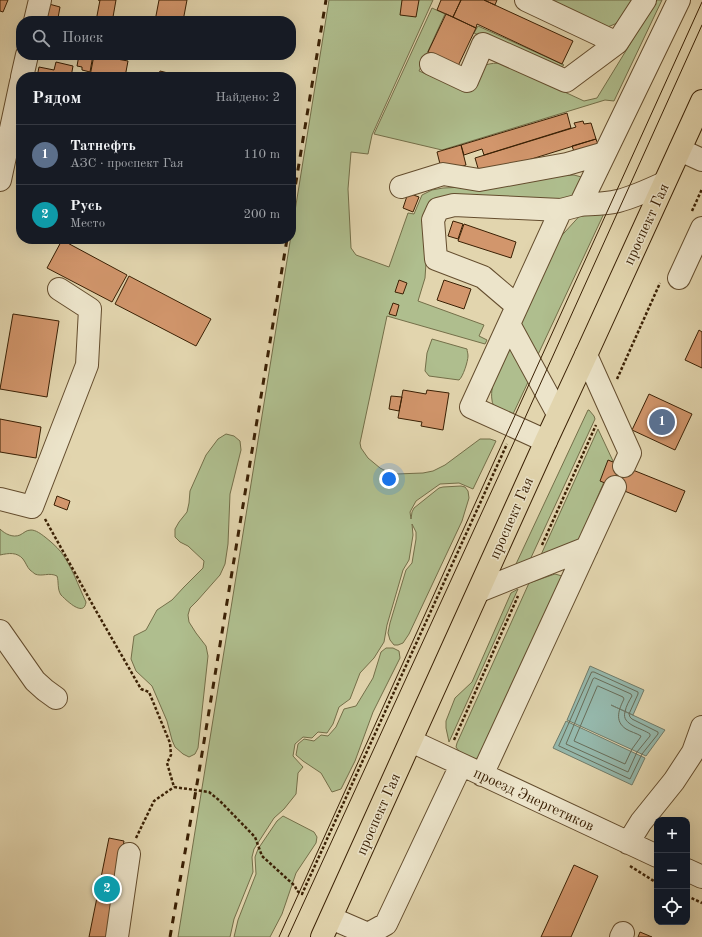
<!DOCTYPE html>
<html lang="ru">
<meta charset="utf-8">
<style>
body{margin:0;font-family:"Old Standard TT",serif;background:#20242c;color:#f1f3f6}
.controls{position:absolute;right:12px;bottom:12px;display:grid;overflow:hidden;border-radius:8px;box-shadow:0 4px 16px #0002}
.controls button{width:36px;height:36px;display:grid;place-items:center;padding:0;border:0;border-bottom:1px solid #363941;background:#171b24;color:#f1f3f6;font:20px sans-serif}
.you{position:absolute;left:389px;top:479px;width:14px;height:14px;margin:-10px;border:3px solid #fff;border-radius:50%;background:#1a73e8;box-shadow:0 0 0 6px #1a73e833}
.badge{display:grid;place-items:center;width:26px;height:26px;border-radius:50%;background:#ea580c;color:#fff;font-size:13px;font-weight:700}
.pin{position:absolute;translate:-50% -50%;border:2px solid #fff;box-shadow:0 1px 4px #0006}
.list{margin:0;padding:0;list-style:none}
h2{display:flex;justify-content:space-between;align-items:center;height:52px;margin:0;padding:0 16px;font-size:17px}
h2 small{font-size:13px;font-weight:400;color:#9ea1a6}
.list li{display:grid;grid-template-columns:26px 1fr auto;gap:12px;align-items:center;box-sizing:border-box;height:60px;padding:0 16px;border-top:1px solid #363941}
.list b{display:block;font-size:15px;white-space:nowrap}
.list p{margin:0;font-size:13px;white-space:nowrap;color:#9ea1a6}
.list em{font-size:13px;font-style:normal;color:#9ea1a6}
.icon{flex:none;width:22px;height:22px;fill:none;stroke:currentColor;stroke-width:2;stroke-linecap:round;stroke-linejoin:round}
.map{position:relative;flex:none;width:702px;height:937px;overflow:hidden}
.search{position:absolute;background:#171b24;box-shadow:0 4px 16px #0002;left:16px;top:16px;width:280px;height:44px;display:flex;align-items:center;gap:10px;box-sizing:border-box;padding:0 14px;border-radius:16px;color:#9ea1a6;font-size:15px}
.panel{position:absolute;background:#171b24;box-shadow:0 4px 16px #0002;left:16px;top:72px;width:280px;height:172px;border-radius:16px}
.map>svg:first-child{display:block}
</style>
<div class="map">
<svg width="702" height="937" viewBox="0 0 702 937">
<rect width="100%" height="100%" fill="#e2d5ae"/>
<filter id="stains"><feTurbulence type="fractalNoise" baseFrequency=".005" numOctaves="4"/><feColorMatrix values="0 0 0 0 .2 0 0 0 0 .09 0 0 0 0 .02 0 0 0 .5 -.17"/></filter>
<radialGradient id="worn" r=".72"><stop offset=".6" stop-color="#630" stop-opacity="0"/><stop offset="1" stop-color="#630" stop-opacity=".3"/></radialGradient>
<!-- green -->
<path fill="#afbe8e" stroke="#746f49" d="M329 0H433L372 135 368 154 351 152 348 189 351 248 356 255 389 267 408 213 414 214 422 195 432 190 443 188 512 185 552 176 574 175 585 178 570 200 446 199 426 263 425 278 418 301 484 325 479 336 487 340 485 344 387 316 360 443 361 448 368 458 380 468 388 472 396 474 423 473 433 471 445 465 480 439H490L496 441 473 489 459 483 440 484 416 501 410 512 411 519 412 512 414 508 439 488 443 487 461 486 465 487 468 491 469 498 462 521 409 634 403 643 398 645H394L390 640 388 633 390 623 406 570 412 563 416 539V532L412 524 413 535 409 560 403 570 387 625 384 642 374 658 360 673 350 699 339 707 333 724 327 733 318 732 312 738 303 737 295 744 293 756 303 767 298 773 296 794 284 809 274 818 254 849 252 857 253 872 234 919 230 937H178Z
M538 0H635L624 15 615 24 605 28Z
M657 0H662L614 101 605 100 442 150 374 134 432 8 445 14 419 71 468 92C477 71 476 63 502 63L584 101 597 98Z
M478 26 564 65 561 67 552 69 474 33Z
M607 207 535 361 521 330 520 312 554 244 585 210Z
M432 339 467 349C467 351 468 353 468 356 468 361 463 377 459 380L429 376 425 371 427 353Z
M509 342 529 380 513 414 495 409C494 406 492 403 492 400 489 384 503 357 509 342Z
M588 410H589L594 416 595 419 529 562 516 564Z
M598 429 613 461 579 540 540 557Z
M226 434 234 436 240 441 241 450 230 494 228 544 225 564 220 575 197 601 190 608 188 615 189 622 196 633 206 646 208 656 198 748 195 754 189 757 183 754 175 747 172 740 167 721 152 686 136 671 131 659 134 636 146 630 157 610 172 600 184 587 203 568 204 561 188 546 180 542 175 537V529L179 522 187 512 189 503 190 491 206 455 218 439Z
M0 529C5 534 13 538 20 535 24 533 26 530 31 530 36 530 41 534 45 537 50 541 56 546 61 552 72 567 78 585 86 602 84 618 66 600 61 595 57 589 59 582 57 576 49 572 42 577 35 574 33 573 32 571 30 570 27 567 26 563 23 559 17 552 9 553 0 555Z
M555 574 562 576 481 755 473 761C466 759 460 753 456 747L457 743 529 583Z
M518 589 449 742 446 728V721L455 698 472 682 511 593Z
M386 648H393L399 651 400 658 373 712 355 761 341 789 332 792 321 773 303 761 296 755 298 744 304 739 314 741 321 735 328 736 336 727 344 709 356 706 373 678 381 652Z
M283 816 314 832 317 837 316 843 296 873 282 914 270 937H234L238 920 256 874 255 857 258 849 277 821Z"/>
<!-- water -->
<path fill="#95b8ac" stroke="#717b69" d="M590 666 644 690 633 715 611 705 665 730 646 756 567 720Z
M566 721 645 758 632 785 553 748Z"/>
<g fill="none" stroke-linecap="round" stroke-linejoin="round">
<!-- shore -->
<path stroke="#686c58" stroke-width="1" d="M592 672H594L638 692V694L629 714 630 717 632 719 658 732V734L642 754 630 779 559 746Z
M595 678 631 694 632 696C629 701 626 706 625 712 621 725 642 728 650 734V736L637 752 628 772 566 744 593 679Z
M598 686 623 697 624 699C619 709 614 721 626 729 631 732 636 733 641 736L640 738 632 749 625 764 574 741 597 687Z"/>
</g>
<!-- building -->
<path fill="#d2966c" stroke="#3a2004" d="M0 0H8L3 12 0 11Z
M98 0H116L113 17 135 21H96L100 0Z
M159 0H187L183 21H155Z
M402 0H419L416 17 400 15Z
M441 0H461L453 17 437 10Z
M461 0H484L573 41 562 64 477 24 476 28 453 17Z
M484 0H497L495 5Z
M49 4 60 7 58 18 46 16Z
M446 14 476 28 458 66 428 52Z
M79 55H93L90 72 82 70V67L77 66Z
M94 55 128 61 125 77H95L90 76Z
M56 62 73 66 71 77H37L39 67 54 70Z
M160 71 172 74V77H158Z
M567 113 571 128 484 155 482 149 464 155 461 145Z
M583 121 584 124 591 123 596 139 480 175 475 158 576 127 574 123Z
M596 139 600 150 576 157 572 146Z
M461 145 466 165 442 172 437 152Z
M408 193 419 197 413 212 403 208Z
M453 221 463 224 458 239 448 236Z
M464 224 516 242 511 258 458 241Z
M62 240 127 275 112 302 47 268Z
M129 276 211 319 196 346 115 304Z
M399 280 407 283 403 294 395 292Z
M444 280 471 289 464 309 437 300Z
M393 303 399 305 396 316 389 314Z
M13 314 59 321 47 397 0 389Z
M699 330 702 332V368L685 360Z
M403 390 426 394 427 390 449 393 443 430 421 426 422 422 398 418Z
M649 394 692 414 675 450 632 430Z
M391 396 402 397 399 411 389 409Z
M0 419 41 427 36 458 0 452Z
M608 460 685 491 676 512 600 481Z
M57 496 70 501 67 510 54 505Z
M109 838 124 841 106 937H89Z
M574 865 598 876 571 937H541Z
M640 932 652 937H638Z"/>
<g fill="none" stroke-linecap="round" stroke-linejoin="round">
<!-- minor casing -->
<g stroke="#644d2e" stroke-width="24">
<path id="minor" d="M526 0 617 43 645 0
M35 21 40 0
M431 64 467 81 483 44 566 81 617 43
M22 77 27 55
M680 150 702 160
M0 180 21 82
M401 187 443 174 479 180 567 164 605 153
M580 205C593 204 606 204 618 201 634 197 649 190 664 183
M679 278 702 228
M517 306 483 277 436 259 433 220 438 209 454 205 561 210
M509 324 558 414
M586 355 630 453 624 466
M546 441 471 407 561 210 580 205 679 0
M0 499 32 507 87 365 90 309 59 289
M479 591 587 548
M0 631 35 681 45 690 56 698
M411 741 657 856
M482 775 615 487
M628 843 641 822 674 781 693 752 702 727
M687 870 702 877
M331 918 368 934 371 937
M368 934 386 924 461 765
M117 937 129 854
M621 937 623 933"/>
</g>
<!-- major casing -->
<g stroke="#3a2004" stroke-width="24">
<path id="major" d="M322 937 546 441 586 355 702 101"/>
</g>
<!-- path -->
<path stroke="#3a2004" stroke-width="2.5" stroke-dasharray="3 2" stroke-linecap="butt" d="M692 211 702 189
M617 379 660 283
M45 519 95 609 141 689 149 692 170 743 171 755 167 763 174 787 209 792 220 801 255 837 262 856 295 886 297 891 302 894 507 444
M542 545 596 425
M454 740 518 596
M136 838 154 801 174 787
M630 866 657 883
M687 896 702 903"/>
<!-- minor -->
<use href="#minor" stroke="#ece4ca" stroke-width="22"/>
<!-- major -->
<use href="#major" stroke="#e2d5ae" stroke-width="22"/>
<!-- tram -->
<path stroke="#3a2004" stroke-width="1" d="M279 937 702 2
M288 937 520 429 702 25"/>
<!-- rail -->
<path stroke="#3a2004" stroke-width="3" stroke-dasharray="7 7" stroke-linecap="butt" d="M291 212 326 0
M170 937 196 790 287 239"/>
</g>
<g text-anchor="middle" stroke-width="3" stroke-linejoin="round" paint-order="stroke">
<!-- street labels -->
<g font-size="15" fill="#3a2004" stroke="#ece4ca">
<text transform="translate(646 224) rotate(-65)" y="5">проспект Гая</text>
<text transform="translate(511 518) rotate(-66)" y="5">проспект Гая</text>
<text transform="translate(534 799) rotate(25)" y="5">проезд Энергетиков</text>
<text transform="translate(378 814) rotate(-66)" y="5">проспект Гая</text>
</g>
</g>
<rect width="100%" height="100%" filter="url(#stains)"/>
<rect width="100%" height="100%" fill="url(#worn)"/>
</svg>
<div class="controls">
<button>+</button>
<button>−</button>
<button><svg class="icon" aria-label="locate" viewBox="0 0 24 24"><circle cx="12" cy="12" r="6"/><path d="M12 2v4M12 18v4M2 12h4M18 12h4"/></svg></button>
</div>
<div class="you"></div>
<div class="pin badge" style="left:662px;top:422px;background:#5c6f8a">1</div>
<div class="pin badge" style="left:107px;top:889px;background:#0f9aa8">2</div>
<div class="search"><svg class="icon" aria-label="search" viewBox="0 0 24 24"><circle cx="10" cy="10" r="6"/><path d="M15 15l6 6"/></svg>Поиск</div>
<section class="panel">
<h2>Рядом<small>Найдено: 2</small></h2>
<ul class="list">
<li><span class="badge" style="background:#5c6f8a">1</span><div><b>Татнефть</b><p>АЗС · проспект Гая</p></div><em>110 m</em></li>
<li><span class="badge" style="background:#0f9aa8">2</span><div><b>Русь</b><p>Место</p></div><em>200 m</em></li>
</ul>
</section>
</div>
